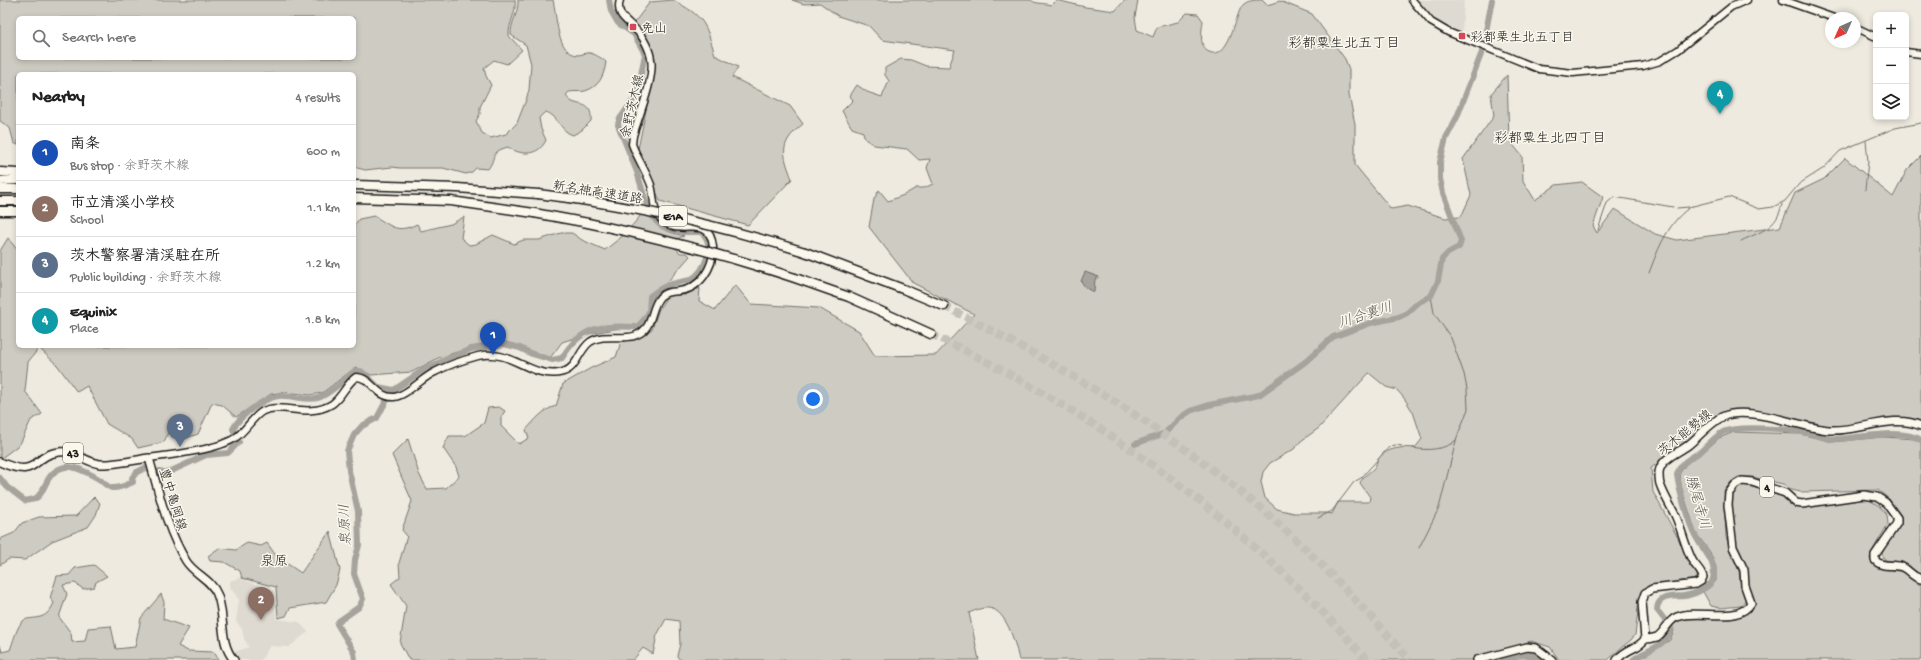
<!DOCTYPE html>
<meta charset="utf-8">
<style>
body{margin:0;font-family:"Gochi Hand","Klee One",sans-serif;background:#f6f6f6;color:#222}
.controls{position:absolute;right:12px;top:12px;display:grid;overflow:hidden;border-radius:6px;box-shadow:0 2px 6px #0003}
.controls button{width:36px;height:36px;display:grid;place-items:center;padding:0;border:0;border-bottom:1px solid #e0e0e0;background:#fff;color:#222;font:20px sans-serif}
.compass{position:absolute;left:1825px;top:12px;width:36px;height:36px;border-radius:50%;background:#fff;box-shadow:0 2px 6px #0003;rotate:225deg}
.you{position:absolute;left:813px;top:399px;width:14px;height:14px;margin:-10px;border:3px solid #fff;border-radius:50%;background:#1a73e8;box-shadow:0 0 0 6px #1a73e833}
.badge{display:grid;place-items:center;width:26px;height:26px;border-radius:50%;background:#db2777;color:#fff;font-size:13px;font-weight:700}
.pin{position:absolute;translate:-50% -33px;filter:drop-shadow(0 1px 2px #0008)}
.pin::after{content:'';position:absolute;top:21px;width:14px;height:12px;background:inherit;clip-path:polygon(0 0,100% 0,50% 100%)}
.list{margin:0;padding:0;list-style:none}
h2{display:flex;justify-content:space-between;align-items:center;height:52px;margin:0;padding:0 16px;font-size:17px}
h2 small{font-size:13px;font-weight:400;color:#767676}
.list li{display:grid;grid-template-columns:26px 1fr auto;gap:12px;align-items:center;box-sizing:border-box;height:56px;padding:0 16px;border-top:1px solid #e0e0e0}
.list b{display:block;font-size:15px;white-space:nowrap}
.list p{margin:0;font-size:13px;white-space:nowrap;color:#767676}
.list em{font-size:13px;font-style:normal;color:#767676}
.icon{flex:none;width:22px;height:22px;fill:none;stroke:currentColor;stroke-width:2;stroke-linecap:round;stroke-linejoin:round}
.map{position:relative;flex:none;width:1921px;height:660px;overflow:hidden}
.search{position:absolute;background:#fff;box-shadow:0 2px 6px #0003;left:16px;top:16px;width:340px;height:44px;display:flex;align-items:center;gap:10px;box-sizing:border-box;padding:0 14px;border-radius:6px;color:#767676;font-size:15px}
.panel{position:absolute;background:#fff;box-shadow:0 2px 6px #0003;left:16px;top:72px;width:340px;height:276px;border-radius:6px}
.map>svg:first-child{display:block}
</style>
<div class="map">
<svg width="1921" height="660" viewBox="0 0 1921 660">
<rect width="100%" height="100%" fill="#eeeadf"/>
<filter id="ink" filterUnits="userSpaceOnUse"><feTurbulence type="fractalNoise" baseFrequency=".025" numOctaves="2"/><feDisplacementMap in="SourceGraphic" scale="8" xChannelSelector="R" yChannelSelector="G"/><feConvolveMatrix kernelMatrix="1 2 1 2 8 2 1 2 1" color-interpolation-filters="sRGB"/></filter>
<g filter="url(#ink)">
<!-- built -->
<path fill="#dedad1" d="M1418 0H1464L1462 33 1440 22 1431 15Z
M239 578 274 591 276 619 299 622 308 632 289 647 270 646 261 660H238L231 653 249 647 244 639 242 629 236 621 239 600 230 587V581Z"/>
<!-- green -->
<path fill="#ceccc2" stroke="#75746f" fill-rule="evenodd" d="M0 0H515C517 13 508 23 509 36L522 50 507 64 494 60 484 68 486 76 491 85 480 107V114L476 121 482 133 491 138 506 134 517 123 526 100 529 90 531 64 526 45 511 35C510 23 519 13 518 0H553C557 15 556 54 578 55 582 55 586 52 590 53 595 54 603 59 606 62 604 76 599 87 585 91 580 92 574 91 569 92L566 95C572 110 593 97 591 121L582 130 573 135C560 132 558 114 545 112L539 118 541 129 546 140C539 156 521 156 508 147 489 152 497 157 488 169L476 168 472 172 466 174 443 168H400L392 167 365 170 354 167V74H18V145L14 143 10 128 0 121ZM18 18H354V58H18Z
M673 0C704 17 705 21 715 55L738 67 732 77 790 106 803 124C779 143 782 153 792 179L748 225 660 201 638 149 655 67C656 52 645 34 634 23L650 2Z
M792 0H1031C1034 4 1045 3 1051 5L1056 0 1085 7 1115 11 1125 0H1138L1135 17 1137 30 1153 37 1157 27 1178 22 1187 13 1198 14 1203 21C1202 30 1198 47 1209 52 1229 61 1235 16 1242 6 1247 0 1255 0 1262 0L1267 5 1280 1 1312 14 1345 59 1349 69V95L1355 124V165L1391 209 1408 206 1445 218 1461 217 1471 195 1463 159 1494 116 1491 94 1507 75 1509 140 1522 156 1523 181 1535 200 1556 185 1582 182 1603 197 1593 226 1597 233 1615 209 1655 234 1677 240 1780 227 1795 193 1824 179 1845 158 1893 197 1907 170 1921 156V423L1913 419 1900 418 1829 428 1732 412 1651 468 1653 492 1697 573V579L1648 586 1640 595 1635 635 1631 640 1622 647 1608 660H1559L1550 647 1531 641 1472 660H1019C1016 646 1008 615 993 609 984 606 976 610 969 613L979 660H680L677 656 680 644 679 621 666 619 657 635 653 654 643 648 633 660H409L400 643 406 606 391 584 400 577 399 563 407 536 402 530 412 501 392 455 408 439 419 474 427 489 446 488 459 476 456 467 443 448 449 436H465L484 423 488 408 499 407 505 411 501 417V426L519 444 529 438 526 430C535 420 542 410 556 406L563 384 591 368 616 357 622 339 635 340 652 329 659 309 668 295H685L700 288 699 301 715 310 735 285 751 304 819 308 859 331 875 356 936 355 974 314 913 283 869 227 874 199 879 190 888 201 904 195 916 188H924L933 184 927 168 930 159 919 160 907 149 874 145 865 139 863 132 852 128 842 111 853 100 850 96 857 85 867 92 882 97 889 81 885 75V68L901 59 911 60 926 66 949 67 955 50 882 40 869 26 838 16 820 3 804 4ZM1369 373 1386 387 1397 390 1404 398 1413 412 1422 439 1415 448C1404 447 1387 447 1379 458 1376 461 1377 466 1373 469 1368 474 1363 476 1360 483L1370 497 1369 502H1338L1332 514 1327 513H1294L1277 509 1265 498 1261 482 1263 472 1270 463 1294 449 1301 441 1319 428Z
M647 208C652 228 665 231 684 236L679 238 674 246 680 253H687L690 256 654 297 647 313 636 325 584 335 562 342 550 358 498 339 438 358 412 372 371 375 356 367 322 393 310 395 285 392 271 394 236 417 222 405 212 403 198 434 183 439 170 428 164 442 138 448 132 439 107 424 87 386 77 392 58 366 39 348 28 362 25 391 42 414 31 420 20 444 0 459V251L8 238 18 251V346H354V226L359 219 374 216C392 226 396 234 417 224L421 231 451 224 464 217 461 238 469 245 476 244 493 235 514 244 523 240H539L561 233H572L582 240 605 250 625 234Z
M1734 432 1800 434 1833 442 1883 437 1916 439 1921 443V575L1911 570 1903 562 1885 560 1882 554 1884 549 1901 525V516L1889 499 1878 490 1800 492 1792 490 1783 484 1752 477H1738L1731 482 1724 491 1726 537 1739 571 1741 588 1746 599 1741 606 1720 608 1711 606 1702 590 1708 588 1716 581V567L1710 552 1696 533 1681 486 1680 473 1687 463 1706 450 1719 438Z
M1746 485 1785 497 1796 506 1866 498 1879 506 1887 515 1888 524 1871 553 1870 559 1873 564 1879 568 1901 571 1913 581 1921 585V660H1638L1670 640 1674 630 1672 625C1694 609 1733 627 1750 609 1757 602 1751 594 1749 586 1747 580 1749 574 1747 568 1744 560 1739 554 1736 546 1734 537 1728 503 1731 494 1734 488 1740 486 1746 485Z
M94 497 100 503 96 515 88 527 52 541 25 560 9 559 0 565V539L14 533 22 523 39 517 76 516Z
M330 531 340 570 336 585 326 602 290 608 286 616 278 618 276 587 242 578 240 571 224 562 210 561 208 556 219 548 236 550 247 543 261 546 267 543 277 557 301 573Z
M94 565 107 576 96 582 94 587 83 589 75 583 63 585 67 594 59 617 71 633 72 642 85 641 88 628 111 626 116 649 135 647 141 618 161 594 164 602 163 619 189 628 178 646 188 651 214 652 219 660H0V645L2 652 10 650C13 642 16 630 21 623 28 613 44 626 54 603L50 598 57 576 69 575 75 568Z
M1519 657 1533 658 1539 660H1508Z"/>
<!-- water -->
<path fill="#a6a39d" stroke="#6f6d69" d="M1085 272 1099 277 1095 279 1094 292 1085 287 1081 281Z"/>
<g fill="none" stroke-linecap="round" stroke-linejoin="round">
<!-- stream -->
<path stroke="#6f6d69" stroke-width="1" d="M1865 190 1868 161 1866 141
M1677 208 1689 207 1729 197 1759 209 1773 207 1785 201 1799 184 1824 168 1840 151 1895 128 1921 123
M1598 230 1607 203 1614 197 1673 207
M1741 241C1761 231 1777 229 1782 204
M1649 273C1658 249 1669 220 1692 206
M1413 448C1425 451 1447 450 1456 440
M1318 518 1332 511 1354 482 1361 478 1389 447 1395 445 1402 446
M1419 548 1439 508 1457 437 1468 409 1467 389 1464 374 1451 338 1434 313 1431 296"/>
<!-- river -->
<path stroke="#a6a39d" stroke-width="6" d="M1135 444 1165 433 1180 418 1190 411 1209 405 1259 395 1305 362 1333 337 1371 323 1399 317 1407 313 1419 302 1431 296 1438 281 1442 259 1448 253 1459 247 1461 241 1443 193 1440 179V162L1446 138 1457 117 1482 52 1492 0
M159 471 167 473 206 455 228 453 239 442 233 429C240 415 268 394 284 396 295 396 308 401 318 398 331 394 344 379 355 371H361L378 387 394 390 426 368 471 349 504 344 520 348 532 354 552 360 562 358C582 324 603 326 639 327L649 312 650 296C660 288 668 284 681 282 684 281 688 281 690 280 706 272 716 243 701 232H682L667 228 659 224 649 212 637 172 618 125 619 120 634 99 639 85 645 54 634 34 618 23 611 11 609 0
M0 478 7 487 25 501C28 500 32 500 34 499 46 495 44 471 65 467 75 465 90 474 99 479 103 482 107 487 112 488 119 489 126 485 133 482L132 478 137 472 147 467
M355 660 354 652 337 624 339 621 359 607 363 599 354 574 355 560 359 545 358 511 349 471 347 451 354 435 362 426 377 418 385 403 392 393
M1503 660C1516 654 1531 653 1544 660
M1633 660C1647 649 1667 647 1671 628L1657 610C1657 595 1673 597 1684 596 1693 595 1706 589 1712 582 1719 562 1703 552 1695 535 1688 522 1679 489 1677 475 1680 462 1690 459 1700 452 1707 446 1714 437 1723 432 1738 425 1789 429 1807 433 1816 434 1824 439 1834 439 1857 439 1901 427 1921 440"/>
<!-- highway-tunnel -->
<path stroke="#c4c1b8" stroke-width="8" stroke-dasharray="8 4" stroke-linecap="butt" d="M944 306C1059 364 1165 427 1264 511 1316 556 1364 608 1409 660
M931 334C1096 412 1246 522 1367 660"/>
<!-- secondary casing -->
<g stroke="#1c1c1c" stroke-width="9">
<path id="secondary" d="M1412 0 1431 22 1448 32 1539 69 1573 73 1643 66 1660 61 1678 50 1731 7 1747 0
M1783 0 1834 18
M1855 27 1876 37
M1906 52 1921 54
M149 458C171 455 217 450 235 438 246 431 253 416 263 411 281 402 308 419 332 404 342 397 346 384 356 377 372 377 376 398 394 397 406 396 423 377 435 372 448 365 463 360 478 356 510 348 530 378 559 373 578 370 577 352 590 342 603 333 620 340 634 336 655 329 649 309 660 297 666 291 672 292 679 291 700 289 714 267 713 247 710 214 683 236 666 223 663 221 659 218 657 215 653 206 654 195 651 185 646 171 637 158 632 144L633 136C638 118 655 78 651 59 650 51 644 38 638 32 629 21 615 17 620 0"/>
</g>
<!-- primary casing -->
<g stroke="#1c1c1c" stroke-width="10">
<path id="primary" d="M0 462C40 480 31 455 59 452 74 450 85 462 100 464 111 465 136 460 149 458 159 493 167 530 186 561 194 574 211 579 217 594 226 615 218 642 234 660
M1645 639C1649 639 1654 638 1657 637 1665 632 1668 620 1677 617 1698 608 1738 625 1751 603L1745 586 1744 570 1733 547 1728 505 1729 493 1735 485 1742 481 1752 482 1785 493 1796 503 1802 504 1864 495 1877 497 1886 503 1897 518V523L1875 555V560C1881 568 1894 564 1902 567 1910 570 1910 576 1921 579
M1645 639 1642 602 1645 593 1652 589 1696 584 1701 581 1703 577C1701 570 1695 566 1692 560 1685 546 1682 531 1676 517 1671 506 1664 496 1660 484 1659 481 1659 476 1659 472 1661 459 1677 453 1687 446 1699 437 1708 424 1722 417 1747 404 1801 428 1829 430 1859 432 1893 413 1921 426
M1477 660 1527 647 1536 648 1552 660
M1617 660C1627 647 1638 650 1645 639"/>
</g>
<!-- highway casing -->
<g stroke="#1c1c1c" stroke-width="11">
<path id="highway" d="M0 172 18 173
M0 181 18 180
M354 185 457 188 538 194
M0 189H18
M354 198 451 201 534 213
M0 201H18
M0 211H18
M805 252 903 289 944 306
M795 278 849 297 931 334"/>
</g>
<!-- secondary -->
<use href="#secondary" stroke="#fbf7ec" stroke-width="6"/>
<!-- primary -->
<use href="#primary" stroke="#fbf7ec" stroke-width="7"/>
<!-- highway -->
<use href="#highway" stroke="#fbf7ec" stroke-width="8"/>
<!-- highway-bridge casing -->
<g stroke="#1c1c1c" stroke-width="11" stroke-linecap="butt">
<path id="highway-bridge" d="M538 194C629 205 718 225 805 252
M534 213C623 228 710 250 795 278"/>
</g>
<!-- highway-bridge -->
<use href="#highway-bridge" stroke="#fbf7ec" stroke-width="8"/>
</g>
</g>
<!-- markers -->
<g fill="#d1495b" stroke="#fbf7ec" stroke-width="1.5">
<rect x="629" y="23" width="8" height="8" rx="2"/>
<rect x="1458" y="32" width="8" height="8" rx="2"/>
</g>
<g text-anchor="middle" stroke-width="3" stroke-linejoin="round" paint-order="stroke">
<!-- shield labels -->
<g fill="#fbf7ec" stroke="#5f5e5a" stroke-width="1">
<rect x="659" y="206" width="28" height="20" rx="3"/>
<rect x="63" y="443" width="20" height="20" rx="3"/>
<rect x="1760" y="477" width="14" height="20" rx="3"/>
</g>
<g font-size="12" font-weight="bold" fill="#1c1c1c">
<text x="673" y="220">E1A</text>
<text x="73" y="457">43</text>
<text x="1767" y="491">4</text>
</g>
<!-- poi labels -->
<g font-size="13" fill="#1c1c1c" stroke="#fbf7ec" text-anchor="start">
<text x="641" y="32">免山</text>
<text x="1470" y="41">彩都栗生北五丁目</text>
</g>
<!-- street labels -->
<g font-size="13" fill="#1c1c1c" stroke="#fbf7ec">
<text transform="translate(631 106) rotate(-77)" y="5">余野茨木線</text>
<text transform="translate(598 191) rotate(9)" y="5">新名神高速道路</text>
<text transform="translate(1684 432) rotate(-39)" y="5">茨木能勢線</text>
<text transform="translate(174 499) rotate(73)" y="5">豊中亀岡線</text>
</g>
<!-- neighbourhood labels -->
<g font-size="14" fill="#1c1c1c" stroke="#fbf7ec">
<text x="1344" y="47">彩都粟生北五丁目</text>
<text x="1550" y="142">彩都粟生北四丁目</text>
<text x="274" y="565">泉原</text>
</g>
<!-- water labels -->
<g font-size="14" font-style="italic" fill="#5a5956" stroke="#fbf7ec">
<text transform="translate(1365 314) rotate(-18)" y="5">川合裏川</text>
<text transform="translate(1699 502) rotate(74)" y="5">勝尾寺川</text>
<text transform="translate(344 525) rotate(-93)" y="5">泉原川</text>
</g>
</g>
</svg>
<div class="controls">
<button>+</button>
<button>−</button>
<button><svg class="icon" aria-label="layers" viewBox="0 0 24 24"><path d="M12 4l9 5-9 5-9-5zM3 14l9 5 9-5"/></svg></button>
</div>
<svg class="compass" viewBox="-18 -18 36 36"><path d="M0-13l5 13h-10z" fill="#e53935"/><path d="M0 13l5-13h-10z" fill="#767676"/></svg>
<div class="you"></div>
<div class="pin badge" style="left:493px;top:355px;background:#1a4fb4">1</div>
<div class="pin badge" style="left:261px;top:620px;background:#8d6e63">2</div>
<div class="pin badge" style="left:180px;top:447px;background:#5c6f8a">3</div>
<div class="pin badge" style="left:1720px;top:114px;background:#0f9aa8">4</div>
<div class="search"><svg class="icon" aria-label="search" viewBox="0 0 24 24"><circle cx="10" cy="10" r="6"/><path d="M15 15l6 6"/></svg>Search here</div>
<section class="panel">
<h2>Nearby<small>4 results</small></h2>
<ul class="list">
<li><span class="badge" style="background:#1a4fb4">1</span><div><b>南条</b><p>Bus stop · 余野茨木線</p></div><em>600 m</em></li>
<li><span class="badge" style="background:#8d6e63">2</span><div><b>市立清溪小学校</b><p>School</p></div><em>1.1 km</em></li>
<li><span class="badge" style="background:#5c6f8a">3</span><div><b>茨木警察署清渓駐在所</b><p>Public building · 余野茨木線</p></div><em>1.2 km</em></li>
<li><span class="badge" style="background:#0f9aa8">4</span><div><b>Equinix</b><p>Place</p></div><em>1.8 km</em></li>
</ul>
</section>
</div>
